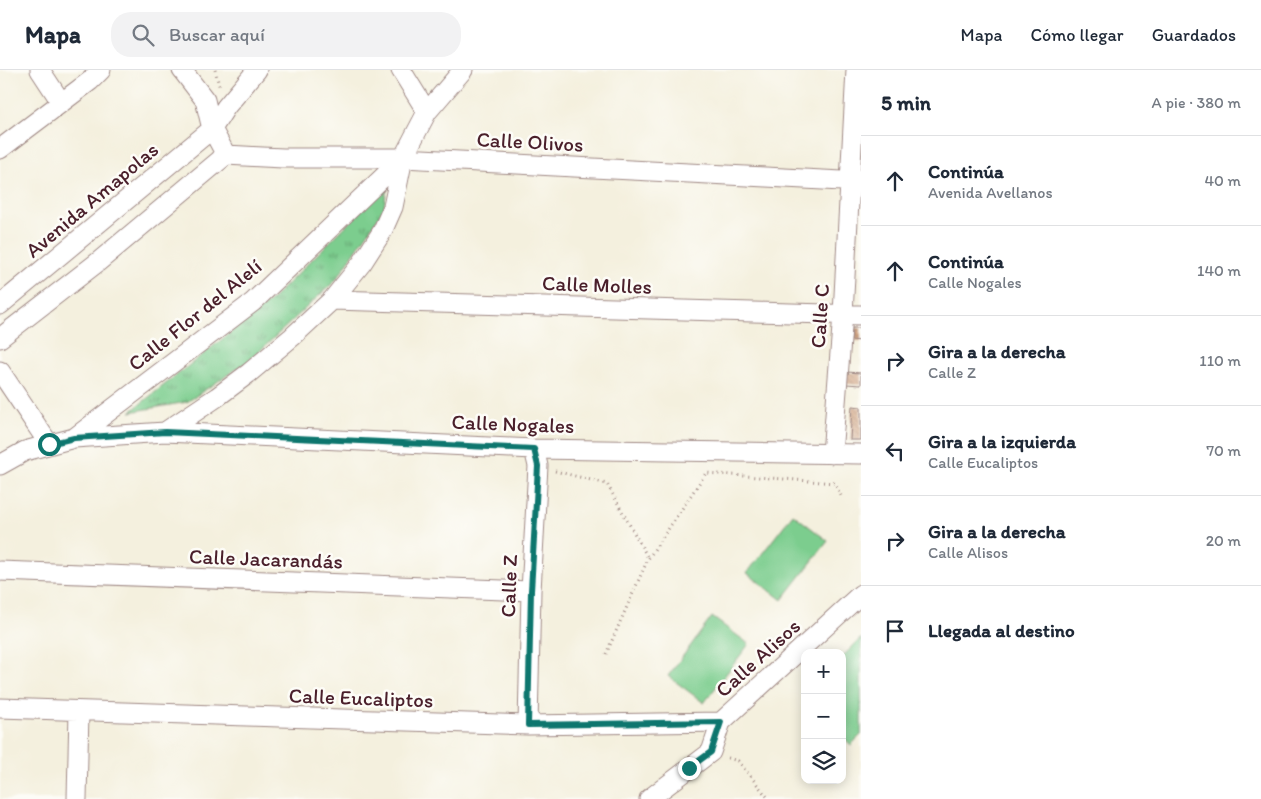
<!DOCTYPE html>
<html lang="es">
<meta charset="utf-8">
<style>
body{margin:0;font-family:Itim,sans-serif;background:#f2f2f3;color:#1f2937}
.controls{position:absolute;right:15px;bottom:15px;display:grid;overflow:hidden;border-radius:10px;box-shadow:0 2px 12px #0003}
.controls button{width:45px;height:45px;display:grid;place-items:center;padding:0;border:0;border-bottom:1px solid #e0e1e3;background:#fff;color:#1f2937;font:25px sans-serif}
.stop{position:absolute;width:15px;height:15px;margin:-11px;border:4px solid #0f766e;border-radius:50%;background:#fff}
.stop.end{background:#0f766e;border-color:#fff;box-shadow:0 1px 5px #0008}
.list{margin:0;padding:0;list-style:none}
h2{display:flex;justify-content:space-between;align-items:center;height:65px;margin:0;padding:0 20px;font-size:21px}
h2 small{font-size:16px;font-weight:400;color:#747a83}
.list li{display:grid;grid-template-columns:32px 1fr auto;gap:15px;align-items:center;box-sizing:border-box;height:90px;padding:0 20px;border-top:1px solid #e0e1e3}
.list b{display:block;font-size:19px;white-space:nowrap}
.list p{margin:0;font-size:16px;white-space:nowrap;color:#747a83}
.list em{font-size:16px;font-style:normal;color:#747a83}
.icon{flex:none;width:28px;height:28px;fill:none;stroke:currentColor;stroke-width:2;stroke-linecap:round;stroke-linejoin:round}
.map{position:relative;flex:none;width:861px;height:729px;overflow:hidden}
header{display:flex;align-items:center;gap:30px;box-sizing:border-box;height:70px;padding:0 25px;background:#fff;border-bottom:1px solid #e0e1e3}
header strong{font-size:24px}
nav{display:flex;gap:28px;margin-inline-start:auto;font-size:18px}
.search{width:350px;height:45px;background:#f2f2f3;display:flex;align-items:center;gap:12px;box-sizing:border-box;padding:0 18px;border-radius:20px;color:#747a83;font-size:19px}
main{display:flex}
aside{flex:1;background:#fff}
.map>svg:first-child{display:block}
</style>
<header>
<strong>Mapa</strong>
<div class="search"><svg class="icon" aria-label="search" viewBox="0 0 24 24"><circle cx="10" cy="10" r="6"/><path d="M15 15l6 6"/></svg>Buscar aquí</div>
<nav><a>Mapa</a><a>Cómo llegar</a><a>Guardados</a></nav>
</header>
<main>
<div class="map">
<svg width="861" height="729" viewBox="0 0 861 729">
<defs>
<pattern id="park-tufts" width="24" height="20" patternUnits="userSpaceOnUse" patternTransform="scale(1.25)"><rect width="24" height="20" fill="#7bcd8e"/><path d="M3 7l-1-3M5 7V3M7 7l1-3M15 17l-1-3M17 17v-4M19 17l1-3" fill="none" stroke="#67a674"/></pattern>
<pattern id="building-back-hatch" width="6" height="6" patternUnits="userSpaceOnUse" patternTransform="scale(1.25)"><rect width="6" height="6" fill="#ce9c78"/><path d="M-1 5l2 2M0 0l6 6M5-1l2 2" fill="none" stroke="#a97f63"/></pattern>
</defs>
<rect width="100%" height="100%" fill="#fdfcf7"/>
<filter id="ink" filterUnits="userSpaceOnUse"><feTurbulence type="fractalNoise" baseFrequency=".02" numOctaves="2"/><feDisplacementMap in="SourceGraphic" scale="10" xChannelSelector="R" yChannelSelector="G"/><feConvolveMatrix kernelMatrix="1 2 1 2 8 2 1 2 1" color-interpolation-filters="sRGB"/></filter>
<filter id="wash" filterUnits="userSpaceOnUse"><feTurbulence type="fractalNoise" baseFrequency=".0096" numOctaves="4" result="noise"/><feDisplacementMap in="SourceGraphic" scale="20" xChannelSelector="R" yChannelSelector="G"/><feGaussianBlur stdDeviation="1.12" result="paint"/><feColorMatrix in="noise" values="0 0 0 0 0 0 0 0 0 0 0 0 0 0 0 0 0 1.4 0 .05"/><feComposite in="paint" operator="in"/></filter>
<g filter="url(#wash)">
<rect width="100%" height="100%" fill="#f4f0de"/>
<!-- park -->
<path fill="url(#park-tufts)" stroke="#62765c" d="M387 115 384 139 336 210 250 290 187 332 130 342 269 232Z"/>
<!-- pitch -->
<path fill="#7bcd8e" stroke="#62765c" d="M793 444 828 471 782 530 747 503Z
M712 547 749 574 704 633 668 606Z
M861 568V665L851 675 842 666V587Z"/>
<g id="blocks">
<!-- building -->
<path fill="url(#building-back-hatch)" d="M852 258H861V271L851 270Z
M847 302 861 303V315L846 314Z
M852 336 861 337V370H850Z"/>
</g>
</g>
<g filter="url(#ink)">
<use href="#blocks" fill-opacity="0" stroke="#9f8884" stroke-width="1"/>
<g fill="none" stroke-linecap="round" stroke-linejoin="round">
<!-- minor casing -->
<g stroke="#9f8884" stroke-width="21">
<path id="minor" d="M40 0 61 32
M182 0 205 30 212 59 226 85
M401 0 427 42
M0 79 90 11 101 0
M226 85 283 88H403L861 112
M332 230 861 245
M0 235 212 59 226 37 257 0
M0 268 98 192 226 85
M0 301 49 374
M165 362 534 379 861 384
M74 368 253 232 403 88
M832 384 843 244 856 0
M0 395 25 381 74 368 165 362 217 327 249 303 292 267 332 230 362 193 382 162 393 137 403 88 427 42 463 0
M0 501 531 521
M0 638 528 655 721 652
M528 655 531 521 538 396 534 379
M77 729 79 641
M649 729 711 682 721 652 861 524"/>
</g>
<!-- path -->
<path stroke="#9f8884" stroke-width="3" stroke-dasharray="1 4" stroke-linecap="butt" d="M215 0 220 19
M555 401 607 414 648 488
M606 584 648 489 706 403 835 413 842 428
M728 688 738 691 769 729"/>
<!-- minor -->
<use href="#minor" stroke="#fff" stroke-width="19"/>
</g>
</g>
<g fill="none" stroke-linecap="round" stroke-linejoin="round" filter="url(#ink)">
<!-- route -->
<path stroke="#0f766e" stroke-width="6" d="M49 374 74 368 165 362 534 379 538 396 531 521 528 655 721 652 711 682 689 698"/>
</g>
<g text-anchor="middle" stroke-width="5" stroke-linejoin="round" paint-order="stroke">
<!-- street labels -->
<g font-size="21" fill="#4a1f2b" stroke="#fdfcf7">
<text transform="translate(530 72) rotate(3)" y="7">Calle Olivos</text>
<text transform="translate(92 130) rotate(-40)" y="7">Avenida Amapolas</text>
<text transform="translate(597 215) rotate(2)" y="7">Calle Molles</text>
<text transform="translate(195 245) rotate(-39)" y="7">Calle Flor del Alelí</text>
<text transform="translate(820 246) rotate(-86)" y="7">Calle C</text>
<text transform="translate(513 354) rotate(2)" y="7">Calle Nogales</text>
<text transform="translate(266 489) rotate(2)" y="7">Calle Jacarandás</text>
<text transform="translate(509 516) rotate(-88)" y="7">Calle Z</text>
<text transform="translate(758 588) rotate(-42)" y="7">Calle Alisos</text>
<text transform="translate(361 628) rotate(2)" y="7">Calle Eucaliptos</text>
</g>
</g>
</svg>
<div class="controls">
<button>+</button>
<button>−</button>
<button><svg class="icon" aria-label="layers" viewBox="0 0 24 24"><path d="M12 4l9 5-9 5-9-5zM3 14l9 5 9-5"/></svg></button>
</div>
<div class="stop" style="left:49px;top:374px"></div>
<div class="stop end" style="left:689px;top:698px"></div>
</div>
<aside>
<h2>5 min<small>A pie · 380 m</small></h2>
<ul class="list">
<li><svg class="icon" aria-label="ahead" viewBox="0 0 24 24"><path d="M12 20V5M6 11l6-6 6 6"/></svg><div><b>Continúa</b><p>Avenida Avellanos</p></div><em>40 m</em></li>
<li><svg class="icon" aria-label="ahead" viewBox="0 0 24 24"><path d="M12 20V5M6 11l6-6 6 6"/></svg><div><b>Continúa</b><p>Calle Nogales</p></div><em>140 m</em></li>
<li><svg class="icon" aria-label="right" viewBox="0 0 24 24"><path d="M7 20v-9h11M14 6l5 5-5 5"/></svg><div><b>Gira a la derecha</b><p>Calle Z</p></div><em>110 m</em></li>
<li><svg class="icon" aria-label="left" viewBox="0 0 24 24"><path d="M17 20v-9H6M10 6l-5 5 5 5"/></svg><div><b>Gira a la izquierda</b><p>Calle Eucaliptos</p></div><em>70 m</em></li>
<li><svg class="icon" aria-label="right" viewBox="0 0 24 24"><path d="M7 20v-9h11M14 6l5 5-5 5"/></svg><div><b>Gira a la derecha</b><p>Calle Alisos</p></div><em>20 m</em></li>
<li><svg class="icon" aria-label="arrive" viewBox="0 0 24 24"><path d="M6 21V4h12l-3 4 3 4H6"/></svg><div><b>Llegada al destino</b></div></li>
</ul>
</aside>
</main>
